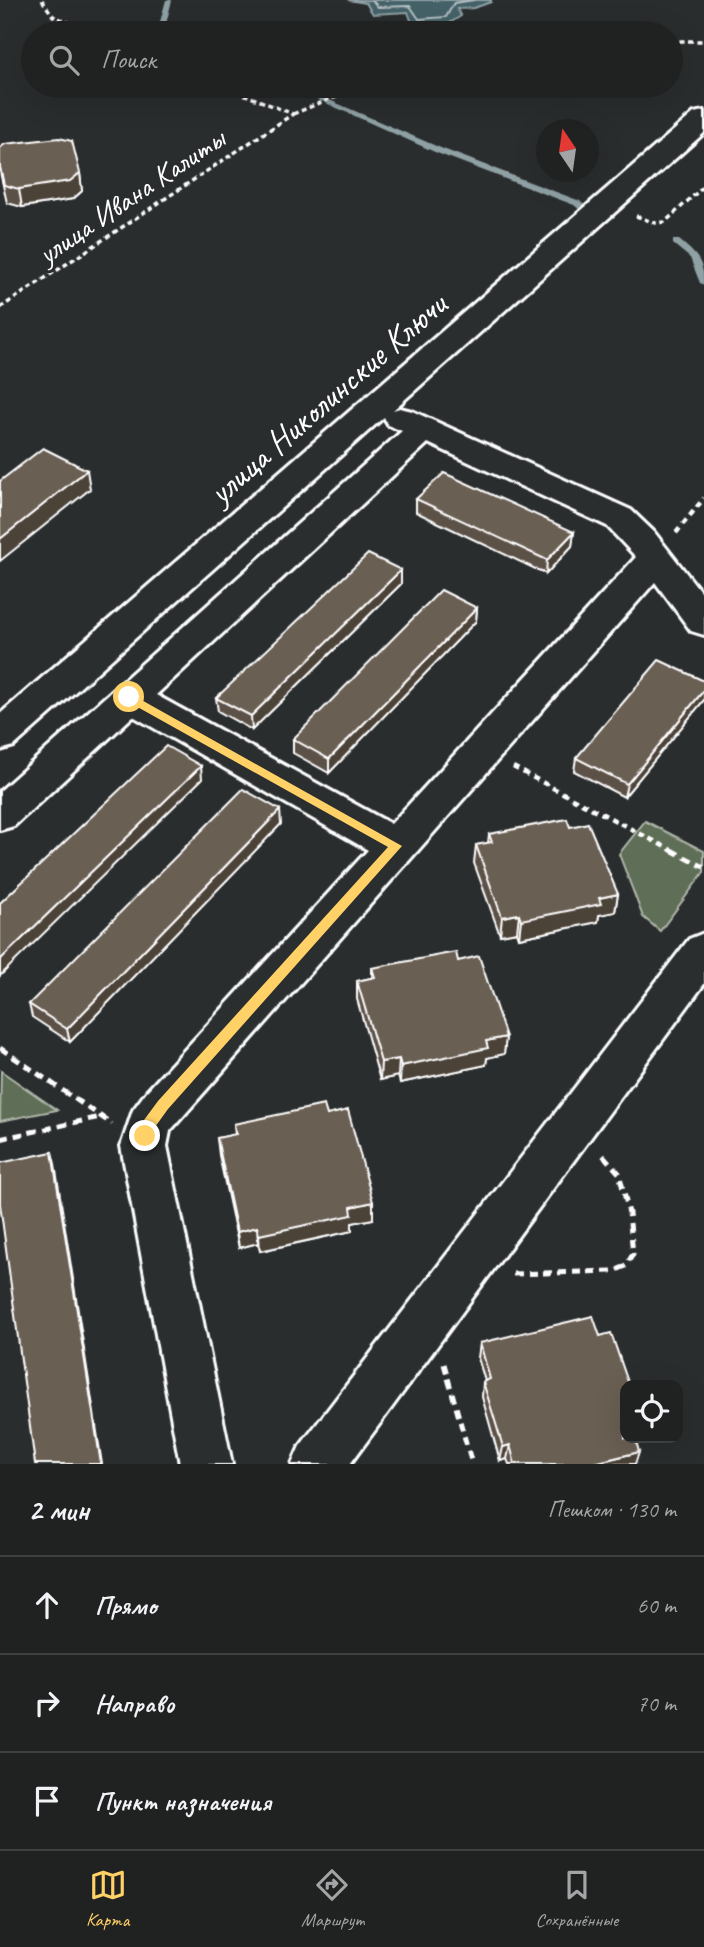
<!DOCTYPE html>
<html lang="ru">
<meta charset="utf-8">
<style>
body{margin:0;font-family:Caveat,sans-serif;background:#2d2f2f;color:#f1f3f6}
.controls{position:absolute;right:21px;bottom:21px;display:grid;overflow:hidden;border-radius:14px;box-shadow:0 7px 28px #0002}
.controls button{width:63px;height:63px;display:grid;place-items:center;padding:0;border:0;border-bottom:2px solid #3d3f40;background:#202222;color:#f1f3f6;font:35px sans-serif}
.compass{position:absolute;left:536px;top:119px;width:63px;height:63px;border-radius:50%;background:#202222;box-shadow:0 7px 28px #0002;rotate:347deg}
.stop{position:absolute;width:21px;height:21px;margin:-16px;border:5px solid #ffd166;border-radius:50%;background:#fff}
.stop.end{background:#ffd166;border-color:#fff;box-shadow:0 2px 7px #0008}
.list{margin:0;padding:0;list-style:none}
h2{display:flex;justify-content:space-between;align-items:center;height:91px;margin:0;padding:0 28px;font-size:30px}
h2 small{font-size:23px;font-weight:400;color:#a2a4a5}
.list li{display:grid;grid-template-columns:46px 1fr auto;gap:21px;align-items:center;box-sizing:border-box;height:98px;padding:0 28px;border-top:2px solid #3d3f40}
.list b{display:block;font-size:26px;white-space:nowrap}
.list em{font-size:23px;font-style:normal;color:#a2a4a5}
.icon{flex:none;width:38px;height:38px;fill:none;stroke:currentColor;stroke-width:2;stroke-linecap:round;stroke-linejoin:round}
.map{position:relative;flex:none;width:704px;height:1464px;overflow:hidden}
.search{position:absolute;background:#202222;box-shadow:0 7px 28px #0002;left:21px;right:21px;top:21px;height:77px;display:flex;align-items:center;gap:18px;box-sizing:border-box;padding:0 24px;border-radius:38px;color:#a2a4a5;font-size:26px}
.sheet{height:385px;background:#202222}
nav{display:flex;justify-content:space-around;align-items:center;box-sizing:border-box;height:98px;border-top:2px solid #3d3f40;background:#202222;font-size:19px;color:#a2a4a5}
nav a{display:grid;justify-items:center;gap:4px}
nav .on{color:#ffd166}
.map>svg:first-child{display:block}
</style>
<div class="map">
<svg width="704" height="1464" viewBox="0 0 704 1464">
<rect width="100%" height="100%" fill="#2a2d2e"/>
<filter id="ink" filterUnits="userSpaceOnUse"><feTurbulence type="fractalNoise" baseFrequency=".0143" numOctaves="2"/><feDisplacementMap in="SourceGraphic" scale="14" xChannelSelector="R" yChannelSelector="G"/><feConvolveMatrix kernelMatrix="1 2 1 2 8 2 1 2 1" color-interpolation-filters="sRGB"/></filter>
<g filter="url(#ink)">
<!-- green -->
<path fill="#5f6e56" stroke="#afb6aa" stroke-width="2" d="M645 821 704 851V872L660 931 643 917 619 854Z
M1 1071 57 1110 0 1121Z"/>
<!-- water -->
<path fill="#456269" stroke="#8fa1a5" stroke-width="2" d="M348 0H491V2L474 8 457 9 461 16 448 24 413 26 408 12 373 14 366 3Z"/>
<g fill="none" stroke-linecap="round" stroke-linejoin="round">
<!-- shore -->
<path stroke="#b5c0c3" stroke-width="2" d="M372 0 378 7 410 6 419 19 446 17 454 3 474 0"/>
<!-- stream -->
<path fill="#8fa1a5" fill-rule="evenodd" d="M166 0H172L165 28 174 33H166L158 29Z
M288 86H297L443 149 580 201 595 215 594 217H588L574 205 437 153Z
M673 240H679C697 255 704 261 704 285L700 283 690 258 673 244Z"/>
<!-- minor casing -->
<g stroke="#fff" stroke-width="6">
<path id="minor" d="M704 111V133L393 410 400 408 412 411 631 510 654 532 704 596V635L691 631 655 582 170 1131 167 1146 232 1464H180L121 1146 133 1110 147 1091 368 850 133 716 14 826 0 830V791L402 431 388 425 384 417 14 746 0 750V714L694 113ZM428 443 607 526 636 557 391 824 156 695Z
M704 933V984L350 1464H292L300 1446 689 939Z"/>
</g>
<!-- path-far2 -->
<path stroke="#fff" stroke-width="3.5" stroke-dasharray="5 3.5" stroke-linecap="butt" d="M42 0 53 16 95 33
M671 41H704
M293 114 327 100 374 86
M636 216 655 223 665 222 704 186
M0 308 293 114 223 86"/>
<!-- path-far1 -->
<path stroke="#fff" stroke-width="4.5" stroke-dasharray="6 5" stroke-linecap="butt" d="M676 533 704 498
M513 767 675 852"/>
<!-- path -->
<path stroke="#fff" stroke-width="5" stroke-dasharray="9 6" stroke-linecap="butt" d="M671 850 704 867
M0 1048 112 1124
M0 1139 100 1117
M513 1274 614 1271 626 1266 633 1254 629 1213 619 1173 601 1153
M444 1364 472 1464"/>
<!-- minor -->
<use href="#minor" fill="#2a2d2e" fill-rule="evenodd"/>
</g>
<!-- wall -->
<path fill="#5c5147" stroke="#fff" stroke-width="2" d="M0 148 80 173 82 191 73 199 22 207 7 203 0 172Z
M416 499 574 532 572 546 546 574 416 512Z
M401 584 252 730 218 711 216 698Z
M477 608 476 621 329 773 293 753V739Z
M704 681V700L624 797 574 771 576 758Z
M281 824 70 1042 32 1017 29 1004Z
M570 827 618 894 615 912 599 915 598 922 559 930 519 938 517 932 500 935 474 863 476 845 488 843 489 834Z
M458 961 506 1037 504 1054 487 1058 486 1065 400 1083 398 1076 380 1080 357 999V981L372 978V968Z
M327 1115 373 1219 352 1223V1231L307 1241 260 1251 258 1243 239 1248 219 1155 217 1138 235 1135 234 1124Z
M480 1343 625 1438H639L635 1439 639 1452 635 1464H509L507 1459 500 1461 482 1397 483 1382 485 1381 478 1358Z"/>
<!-- shaded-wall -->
<path fill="#4b4239" stroke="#fff" stroke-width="2" d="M80 173 82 191 73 199 22 207 19 189Z
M87 470 90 489 0 561V539Z
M574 532 572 546 546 574 547 560Z
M401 570V584L252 730 251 716Z
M477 608 476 621 329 773V759Z
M704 690V700L624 797 627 784Z
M201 766 202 779 0 976V960Z
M280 810 281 824 70 1042 67 1029Z
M618 894 615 912 599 915 598 922 519 938 521 920 599 898Z
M519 914 517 932 500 935 502 917Z
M506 1037 504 1054 487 1058 486 1065 400 1083 401 1066 486 1041Z
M399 1059 398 1076 380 1080 381 1062Z
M52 1152 55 1164 102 1464H101Z
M373 1202V1219L352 1223V1231L260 1251 259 1235 351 1207Z
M257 1227 258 1243 239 1248 237 1232Z
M510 1445 507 1459 500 1461 503 1447Z
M639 1452 635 1464H590Z"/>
<!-- building -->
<path fill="#6b5e52" stroke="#fff" stroke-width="2" d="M59 138 72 141 80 173 70 181 19 189 4 185 0 167V148L5 144Z
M43 448 87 470 0 539V481Z
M444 473 574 532 547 560 416 499Z
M368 554 401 570 251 716 216 698Z
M441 590 477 608 329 759 293 739Z
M659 660 704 681V690L627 784 576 758Z
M166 746 201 766 0 960V903Z
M243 789 280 810 67 1029 29 1004Z
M567 819 570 827 588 823 618 894 599 898 601 904 562 912 521 920 519 914 502 917 476 845 492 842 489 834Z
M456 952 458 961 479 956 506 1037 486 1041 488 1048 445 1057 401 1066 399 1059 381 1062 357 981 375 977 372 968Z
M324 1105 327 1115 348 1110 373 1202 351 1207 352 1215 306 1225 259 1235 257 1227 237 1232 217 1138 236 1134 234 1124Z
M52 1152 101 1464H35L0 1204V1163Z
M593 1316 600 1336 611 1333 629 1385H625V1438H635L639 1452 590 1464H515L510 1445 503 1447 493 1414 483 1382 490 1379 480 1343Z"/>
</g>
<!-- route -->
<path fill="#ffd166" d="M129 693 402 846 168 1109 155 1127 150 1140 145 1142 139 1136 144 1120 158 1101 388 847 125 700 124 697Z"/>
<g text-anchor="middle" stroke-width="6" stroke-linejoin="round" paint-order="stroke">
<!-- far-street labels -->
<g font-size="30" fill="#fff" stroke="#2a2d2e">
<text transform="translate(131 196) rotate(-34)" y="10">улица Ивана Калиты</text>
</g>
<!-- street labels -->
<g font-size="35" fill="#fff" stroke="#2a2d2e">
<text transform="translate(327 398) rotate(-41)" y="12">улица Николинские Ключи</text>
</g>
</g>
</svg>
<div class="controls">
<button><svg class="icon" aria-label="locate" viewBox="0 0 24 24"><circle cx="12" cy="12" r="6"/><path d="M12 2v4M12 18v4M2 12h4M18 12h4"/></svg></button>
</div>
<svg class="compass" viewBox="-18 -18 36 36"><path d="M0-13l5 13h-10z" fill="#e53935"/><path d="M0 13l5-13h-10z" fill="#a2a4a5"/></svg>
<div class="stop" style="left:129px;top:697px"></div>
<div class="stop end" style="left:145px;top:1136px"></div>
<div class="search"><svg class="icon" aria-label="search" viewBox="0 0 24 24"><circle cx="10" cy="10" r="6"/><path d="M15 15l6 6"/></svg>Поиск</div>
</div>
<section class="sheet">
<h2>2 мин<small>Пешком · 130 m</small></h2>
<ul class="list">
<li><svg class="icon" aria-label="ahead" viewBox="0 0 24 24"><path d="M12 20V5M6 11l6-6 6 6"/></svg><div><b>Прямо</b></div><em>60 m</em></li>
<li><svg class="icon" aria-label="right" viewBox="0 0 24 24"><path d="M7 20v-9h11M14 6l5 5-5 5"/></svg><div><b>Направо</b></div><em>70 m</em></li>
<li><svg class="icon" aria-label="arrive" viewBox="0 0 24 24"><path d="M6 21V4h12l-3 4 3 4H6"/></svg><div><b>Пункт назначения</b></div></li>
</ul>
</section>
<nav>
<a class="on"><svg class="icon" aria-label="map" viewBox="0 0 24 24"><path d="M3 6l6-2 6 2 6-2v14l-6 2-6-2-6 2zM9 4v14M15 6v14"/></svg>Карта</a>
<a><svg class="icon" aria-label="directions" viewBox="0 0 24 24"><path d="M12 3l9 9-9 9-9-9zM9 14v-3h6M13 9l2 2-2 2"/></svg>Маршрут</a>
<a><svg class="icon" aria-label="saved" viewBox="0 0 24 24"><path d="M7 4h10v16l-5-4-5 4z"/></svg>Сохранённые</a>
</nav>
